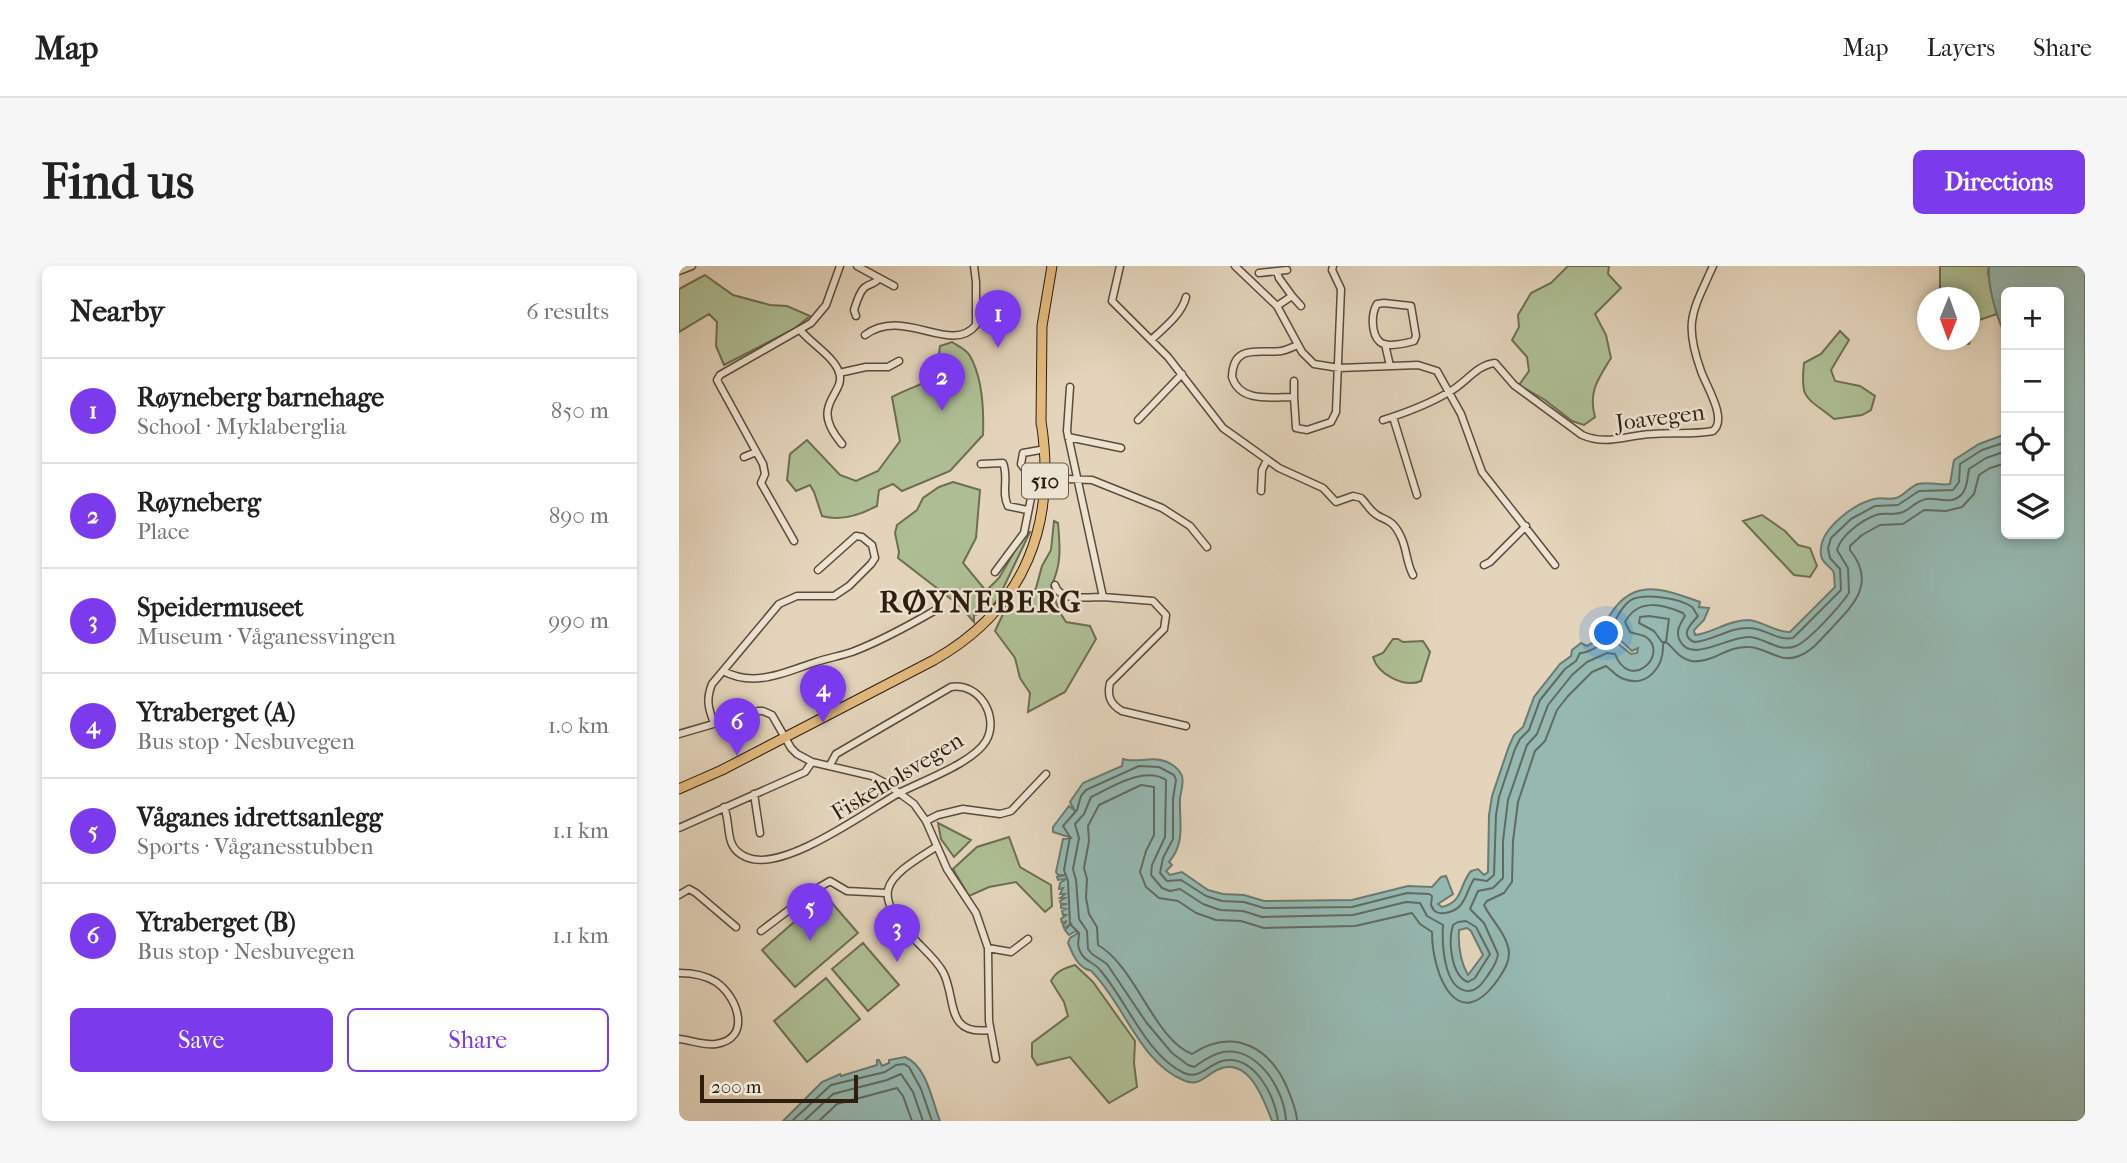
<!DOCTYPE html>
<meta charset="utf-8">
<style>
body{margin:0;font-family:"IM FELL French Canon",serif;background:#f6f6f6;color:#222}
.controls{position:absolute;right:21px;top:21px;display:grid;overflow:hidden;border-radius:10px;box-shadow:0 4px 10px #0003}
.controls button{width:63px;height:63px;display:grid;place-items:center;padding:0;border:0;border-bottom:2px solid #e0e0e0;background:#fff;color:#222;font:35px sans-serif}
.compass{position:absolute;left:1238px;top:21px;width:63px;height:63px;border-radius:50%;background:#fff;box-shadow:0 4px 10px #0003;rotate:181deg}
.scale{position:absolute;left:21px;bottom:18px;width:158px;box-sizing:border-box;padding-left:7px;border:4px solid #2f1d0e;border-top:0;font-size:19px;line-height:24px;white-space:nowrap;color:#2f1d0e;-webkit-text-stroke:5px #ede3d3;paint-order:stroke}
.you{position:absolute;left:928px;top:368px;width:24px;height:24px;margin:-18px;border:5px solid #fff;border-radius:50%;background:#1a73e8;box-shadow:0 0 0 10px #1a73e833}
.badge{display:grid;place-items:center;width:46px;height:46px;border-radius:50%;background:#7c3aed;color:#fff;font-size:23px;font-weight:700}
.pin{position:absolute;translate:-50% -58px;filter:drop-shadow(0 2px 4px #0008)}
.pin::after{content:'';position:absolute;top:37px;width:24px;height:21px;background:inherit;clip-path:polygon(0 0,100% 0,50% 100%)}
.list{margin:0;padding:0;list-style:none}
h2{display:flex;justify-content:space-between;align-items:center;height:91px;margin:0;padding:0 28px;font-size:30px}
h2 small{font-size:23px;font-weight:400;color:#767676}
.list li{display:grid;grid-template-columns:46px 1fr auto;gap:21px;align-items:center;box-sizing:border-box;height:105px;padding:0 28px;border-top:2px solid #e0e0e0}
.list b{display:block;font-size:26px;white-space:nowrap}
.list p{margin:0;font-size:23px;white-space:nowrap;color:#767676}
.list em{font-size:23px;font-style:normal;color:#767676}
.actions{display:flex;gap:14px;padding:21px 28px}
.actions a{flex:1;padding:16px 0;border:2px solid #7c3aed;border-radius:10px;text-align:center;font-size:24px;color:#7c3aed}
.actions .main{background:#7c3aed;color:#fff}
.icon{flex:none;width:38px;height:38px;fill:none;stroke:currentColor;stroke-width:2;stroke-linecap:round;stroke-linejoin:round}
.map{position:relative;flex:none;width:1406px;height:855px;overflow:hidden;border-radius:10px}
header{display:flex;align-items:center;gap:42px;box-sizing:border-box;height:98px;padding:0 35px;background:#fff;border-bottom:2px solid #e0e0e0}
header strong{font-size:33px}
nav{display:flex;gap:38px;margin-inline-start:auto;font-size:24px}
.intro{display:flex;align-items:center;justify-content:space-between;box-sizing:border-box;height:168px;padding:0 42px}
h1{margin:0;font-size:49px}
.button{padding:18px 32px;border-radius:10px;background:#7c3aed;color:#fff;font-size:24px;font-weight:700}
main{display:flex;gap:42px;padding:0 42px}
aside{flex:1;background:#fff;border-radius:10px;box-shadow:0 4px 10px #0003}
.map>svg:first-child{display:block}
</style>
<header>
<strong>Map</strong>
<nav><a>Map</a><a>Layers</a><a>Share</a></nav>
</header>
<div class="intro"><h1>Find us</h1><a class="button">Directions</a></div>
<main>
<aside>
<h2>Nearby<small>6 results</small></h2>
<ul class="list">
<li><span class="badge">1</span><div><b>Røyneberg barnehage</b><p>School · Myklaberglia</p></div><em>850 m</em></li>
<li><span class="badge">2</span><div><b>Røyneberg</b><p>Place</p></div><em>890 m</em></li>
<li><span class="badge">3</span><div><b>Speidermuseet</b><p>Museum · Våganessvingen</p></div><em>990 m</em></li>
<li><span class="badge">4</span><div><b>Ytraberget (A)</b><p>Bus stop · Nesbuvegen</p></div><em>1.0 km</em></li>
<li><span class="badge">5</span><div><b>Våganes idrettsanlegg</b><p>Sports · Våganesstubben</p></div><em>1.1 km</em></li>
<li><span class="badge">6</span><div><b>Ytraberget (B)</b><p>Bus stop · Nesbuvegen</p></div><em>1.1 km</em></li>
</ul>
<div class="actions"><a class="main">Save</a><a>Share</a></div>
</aside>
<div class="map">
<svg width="1406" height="855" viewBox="0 0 1406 855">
<rect width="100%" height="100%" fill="#e3d4bb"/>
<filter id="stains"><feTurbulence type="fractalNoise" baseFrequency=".00286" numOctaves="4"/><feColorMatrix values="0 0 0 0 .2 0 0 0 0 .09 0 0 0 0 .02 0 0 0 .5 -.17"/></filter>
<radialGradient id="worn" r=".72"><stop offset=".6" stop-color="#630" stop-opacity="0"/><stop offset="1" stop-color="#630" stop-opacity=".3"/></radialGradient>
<!-- green -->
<path fill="#aebe94" stroke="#6e6e51" stroke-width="2" d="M889 0H930L929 8 942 22 916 48 927 69 932 92C919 113 909 126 916 151L905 159 893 155 866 134 840 119 850 105 848 91 833 74 840 61 839 49 852 27 872 17Z
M1261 0H1310L1309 7 1318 48 1300 54 1290 78 1275 77 1272 74H1290V32L1265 31 1261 24Z
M26 9 54 29 91 39 108 40 131 50 115 63 45 99 37 80 38 56 30 48 0 66V23Z
M1161 65 1170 74 1152 104 1156 115 1181 120 1196 130 1192 144 1183 149 1155 153C1127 130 1121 135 1125 97L1142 88Z
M273 76C279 80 288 84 291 90 304 113 305 143 304 169L271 205 223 225 214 218 200 224 198 240C181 249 162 256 143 250L135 226 131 219 117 225 108 214 111 188 128 174 161 209 177 215 199 205 221 175 213 131C245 114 257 121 261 80Z
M274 216 301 224 297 272 284 297 307 325 320 312 347 266H351L320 331 309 346 295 349V356L281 340 219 292 220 286 216 267 218 259 238 244 244 232 260 221Z
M1083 249 1106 265 1119 279 1131 282 1138 300 1131 311 1115 309 1064 255Z
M375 255 379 257C381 280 383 299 372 320L380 345 387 356 411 360 417 373 386 426 349 446 351 427 341 412 336 392 316 365 325 346 340 344 357 322 363 300 372 284Z
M714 373H719L724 376 744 375 751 386 742 415C726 422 699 409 694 391L704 387Z
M259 557 292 574 275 591 262 573Z
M330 571 341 601 372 619 373 640 366 646 337 616 310 621 290 630 274 603 298 581Z
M146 629 179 667 116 721 83 684Z
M184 677 220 719 189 745 153 703Z
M396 699 414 716 456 775 455 797 458 821 430 837 391 791 358 799 353 791V777L389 750 385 736 372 715C377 705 386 702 396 699Z
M147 712 181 753 128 796 95 755Z"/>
<!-- water -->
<path fill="#95b8b1" stroke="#6c7a70" stroke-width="2" fill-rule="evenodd" d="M1310 0H1406V855H593C584 831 567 784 533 807 523 814 517 820 504 814 462 797 445 739 415 708 410 702 413 706 407 703 397 698 393 686 389 677L391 672 399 667 397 665 390 669 386 664 393 657 385 662 384 659 388 655 383 657 382 653 387 649H384L383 645 387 643 382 642V639L388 638H382L381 635 386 632H381L386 628H381L384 622 380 623 381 617 387 613 379 614 378 611 387 609H379L377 606 384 573 393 572 374 566V561L390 540 396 545 391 536 404 517 443 500 444 493C458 498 476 488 492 498 497 501 501 505 503 510 505 518 502 525 501 532 500 554 507 577 490 596L493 599 487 605 491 609 503 606 529 624 544 628 565 629 585 635 673 634 729 620 753 621 762 611 767 610 774 628 759 638 763 641C785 635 779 621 792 605L799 603 805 609 809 606 810 549 813 530 830 480 835 469 844 461 855 431 881 398 892 390 893 384 902 377 908 380 928 369 952 388 958 387 959 382 953 385 928 362 927 356C950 311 980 321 1021 336L1020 341 1030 342 1025 354 1015 364 1016 369C1034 367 1049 354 1069 354 1084 355 1097 367 1111 366L1156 321C1155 317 1156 308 1154 305 1148 297 1140 296 1142 282 1144 261 1175 238 1195 233 1202 231 1210 234 1217 232 1225 230 1230 221 1239 218 1250 215 1261 220 1271 218L1275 194 1300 178 1327 168V268H1380V26H1327V70C1318 54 1308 18 1310 0ZM788 662 792 665 804 689 789 709C781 695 779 681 780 664Z
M226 791C248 800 253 835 261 855H104L143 816 161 808 162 810 198 799V794H200L203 800 210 797V794Z"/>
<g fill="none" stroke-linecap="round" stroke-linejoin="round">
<!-- shore -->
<path stroke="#626a60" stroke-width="2" d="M970 350 990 353 987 376H983L975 365 960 357 961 351Z
M787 655 797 661 811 688 796 712 789 716C772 710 769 675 774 659L779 656Z
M113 855 152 819 206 806 217 799 225 798 230 801 242 823 253 855
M125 855 154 828 208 814 222 808 234 826 244 855
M140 855 158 838 218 822 224 830 233 855
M599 855C596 829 574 787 543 795 529 799 520 814 505 807 467 789 448 735 421 704 415 696 406 696 402 687 397 679 400 676 400 667L391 658 389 615 385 604 391 571 384 560 398 544 402 530 407 524 460 500 480 501 495 509 497 514 494 533V573L484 592 481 607 488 615 502 614 527 630 543 635 565 636 585 642 673 641 728 627 750 628 753 630 752 639C755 646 758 648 766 647 787 644 786 627 795 613L808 615 815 609 817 549 820 531 836 483 841 473 850 464 861 434 886 403 897 395 901 387C912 387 919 378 929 377 933 377 937 377 940 375L942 367 935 357C939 349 944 339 952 334 965 327 1001 332 1013 341 1014 342 1018 349 1019 350 1012 358 1000 369 1015 376 1034 375 1050 361 1070 362 1086 362 1098 375 1114 372L1162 324 1161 303 1151 292 1149 282 1152 272 1172 253 1196 240 1219 239 1240 225 1274 224 1280 216 1281 198 1303 184 1327 176
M607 855C606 825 579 780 544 786 533 788 524 795 515 801L509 799 493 787 467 756 428 698 413 688 409 683 408 665 400 653 397 614 394 603 400 572 396 558 405 548 412 531C433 521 465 500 487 514L486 571 473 599 472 609 483 622 491 625 501 623 524 638 541 644 564 645 583 651 674 649 727 636 741 637 748 650 764 659C763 676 764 725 790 725 798 724 802 719 807 712 812 704 818 698 819 688L805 657 791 643 799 625 814 622 824 612V575L829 534 848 479 858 468 869 439 893 409 908 396 928 387 936 388C951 427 991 388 967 371 962 368 955 368 951 366L946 356C959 332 983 338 1004 347L1006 350C1001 358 996 366 1001 375 1013 398 1051 369 1071 371 1086 372 1100 387 1117 380 1131 374 1161 340 1170 327L1169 302 1158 284C1162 269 1183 254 1197 249 1206 246 1215 250 1224 246 1233 242 1237 235 1247 233 1259 231 1272 240 1283 228 1289 221 1288 212 1290 203L1307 192 1327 185
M618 855C618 846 614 837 611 829 595 784 557 759 513 788 475 773 457 701 419 679L418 661 410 648 407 632 408 613 405 602 410 575 409 560 420 539 462 519 475 521V569L467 585 461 606 467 621 480 632 499 635 517 647 537 654 562 655 585 662 676 660 733 647 741 658 753 666C753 709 779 772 820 712 825 704 830 697 830 687 829 669 812 654 805 639L808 635 825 627 833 616 834 575 839 536 856 485 866 475 878 444 889 430 913 406 927 400C933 404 937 411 945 413 969 422 985 400 984 378L987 376C995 382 999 392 1012 395 1032 398 1048 380 1069 381 1088 381 1100 398 1120 390 1132 386 1140 375 1149 366 1172 341 1199 319 1171 284V280L1183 269 1201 259 1224 258 1245 244 1267 245 1283 241 1295 228 1300 209 1311 202 1327 197"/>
<!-- street casing -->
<g stroke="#5c4b39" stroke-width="9">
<path id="street" d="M178 0 215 20
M441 0 433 35 489 91 544 162 600 202 644 222 657 236 674 230 682 232C686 236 689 241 693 245 703 256 712 249 722 271 728 283 727 296 734 309
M556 0 598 40 623 86 635 98 660 102 739 99 758 105 782 148 803 206 876 299
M0 5 13 0
M598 6 600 12 613 30 598 40
M580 7 608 4
M613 30 622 40
M705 37 732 40 737 70 735 75C728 77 708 82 701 76 692 68 692 48 698 38Z
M177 50 175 44C177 38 180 27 185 22 190 17 196 19 200 12
M122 65C133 78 154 90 160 106 168 129 128 137 163 178
M186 69C225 40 272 90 297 59V16L295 0
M472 74C485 62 503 48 507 31
M706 78 711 100
M619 79C613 81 608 84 602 85 580 88 554 77 553 111 561 137 592 131 615 131L617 162 628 164 652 156 657 146 662 23 653 4 654 0
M160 107 187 101H209L220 95
M615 115V131
M391 121 388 165 424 331 474 335 487 349 485 363 431 417C428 430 431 438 443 445L507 460
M714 151 738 229
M459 154 503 108
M704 154C726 147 750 138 770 126 786 118 797 99 816 97L835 119 903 169C928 180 947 169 973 168 993 166 1013 169 1034 165 1049 153 1027 120 1022 105 1004 55 1014 45 1034 0
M389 171 442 182
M65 191 77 186
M302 198 324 197C330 211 322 227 329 240L348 244
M364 212 413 214 483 242 511 260 528 281
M582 225 583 204 588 194
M115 275 82 217 86 208 84 198 38 114 41 109 132 57 147 39 161 0
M805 299 811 296 847 260
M316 306 345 267 354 222 352 212 342 198 344 187 361 184
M376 319C380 336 410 331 424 331
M44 405C76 422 106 406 137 396 149 392 161 390 173 386 202 375 229 360 255 345
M35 457C29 442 27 433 33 418L100 338 118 330H155L170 320 192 298 196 292 193 279 183 271 177 270 139 304
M0 468 79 445H84L93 449 112 482 118 488 133 496 193 510 208 518 235 538 247 555 268 603 297 647 309 682 310 755 317 793
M75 528 81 567
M45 541C53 560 44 581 67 591 103 608 188 545 220 527 243 515 294 497 307 475 321 451 300 416 272 421L157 488 151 499
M247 555 259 549 284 543 321 548 332 545 367 508
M0 562 126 506 133 496
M257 581C202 615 191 626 239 677 248 686 258 695 264 706 278 732 265 770 311 764
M0 629 10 623 17 627 57 661
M82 665 139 622 151 615 168 625 207 627
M309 682 332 686 349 673
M0 707C12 707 26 709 37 716 58 730 74 772 37 778 26 780 11 774 0 773"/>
</g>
<!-- primary casing -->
<g stroke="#2f1d0e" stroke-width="11">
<path id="primary" d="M362 158 363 60 373 0
M0 523 43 504 255 394C347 342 378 257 362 155"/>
</g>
<!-- street -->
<use href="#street" stroke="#ede3d3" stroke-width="6"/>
<!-- primary -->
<use href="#primary" stroke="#e2ba7e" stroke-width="9"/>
</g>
<g text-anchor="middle" stroke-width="5" stroke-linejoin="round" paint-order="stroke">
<!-- shield labels -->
<rect fill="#ede3d3" stroke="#685849" stroke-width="2" x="343" y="197.5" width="46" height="35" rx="5"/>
<g font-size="21" font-weight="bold" fill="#2f1d0e">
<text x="366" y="222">510</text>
</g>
<!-- street labels -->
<g font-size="23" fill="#2f1d0e" stroke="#ede3d3">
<text transform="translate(981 151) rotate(-7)" y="8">Joavegen</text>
<text transform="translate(218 510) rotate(-31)" y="8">Fiskeholsvegen</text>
</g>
<!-- district labels -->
<g font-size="30" font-weight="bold" letter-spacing="2" fill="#2f1d0e" stroke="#ede3d3">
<text x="302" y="346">RØYNEBERG</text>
</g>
</g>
<rect width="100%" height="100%" filter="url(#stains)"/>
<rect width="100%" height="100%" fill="url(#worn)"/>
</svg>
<div class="controls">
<button>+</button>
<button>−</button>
<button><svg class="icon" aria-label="locate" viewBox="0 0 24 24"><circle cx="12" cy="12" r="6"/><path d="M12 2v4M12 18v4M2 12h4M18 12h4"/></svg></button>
<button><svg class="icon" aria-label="layers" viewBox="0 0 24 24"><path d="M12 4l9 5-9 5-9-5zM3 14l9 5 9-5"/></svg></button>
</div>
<svg class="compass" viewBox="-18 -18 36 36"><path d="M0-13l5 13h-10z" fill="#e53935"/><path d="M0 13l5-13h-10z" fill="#767676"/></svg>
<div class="scale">200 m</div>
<div class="you"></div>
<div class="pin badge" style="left:319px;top:82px">1</div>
<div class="pin badge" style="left:263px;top:145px">2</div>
<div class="pin badge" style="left:218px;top:696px">3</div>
<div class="pin badge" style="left:144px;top:457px">4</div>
<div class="pin badge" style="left:131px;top:675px">5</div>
<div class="pin badge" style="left:58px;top:490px">6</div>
</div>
</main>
